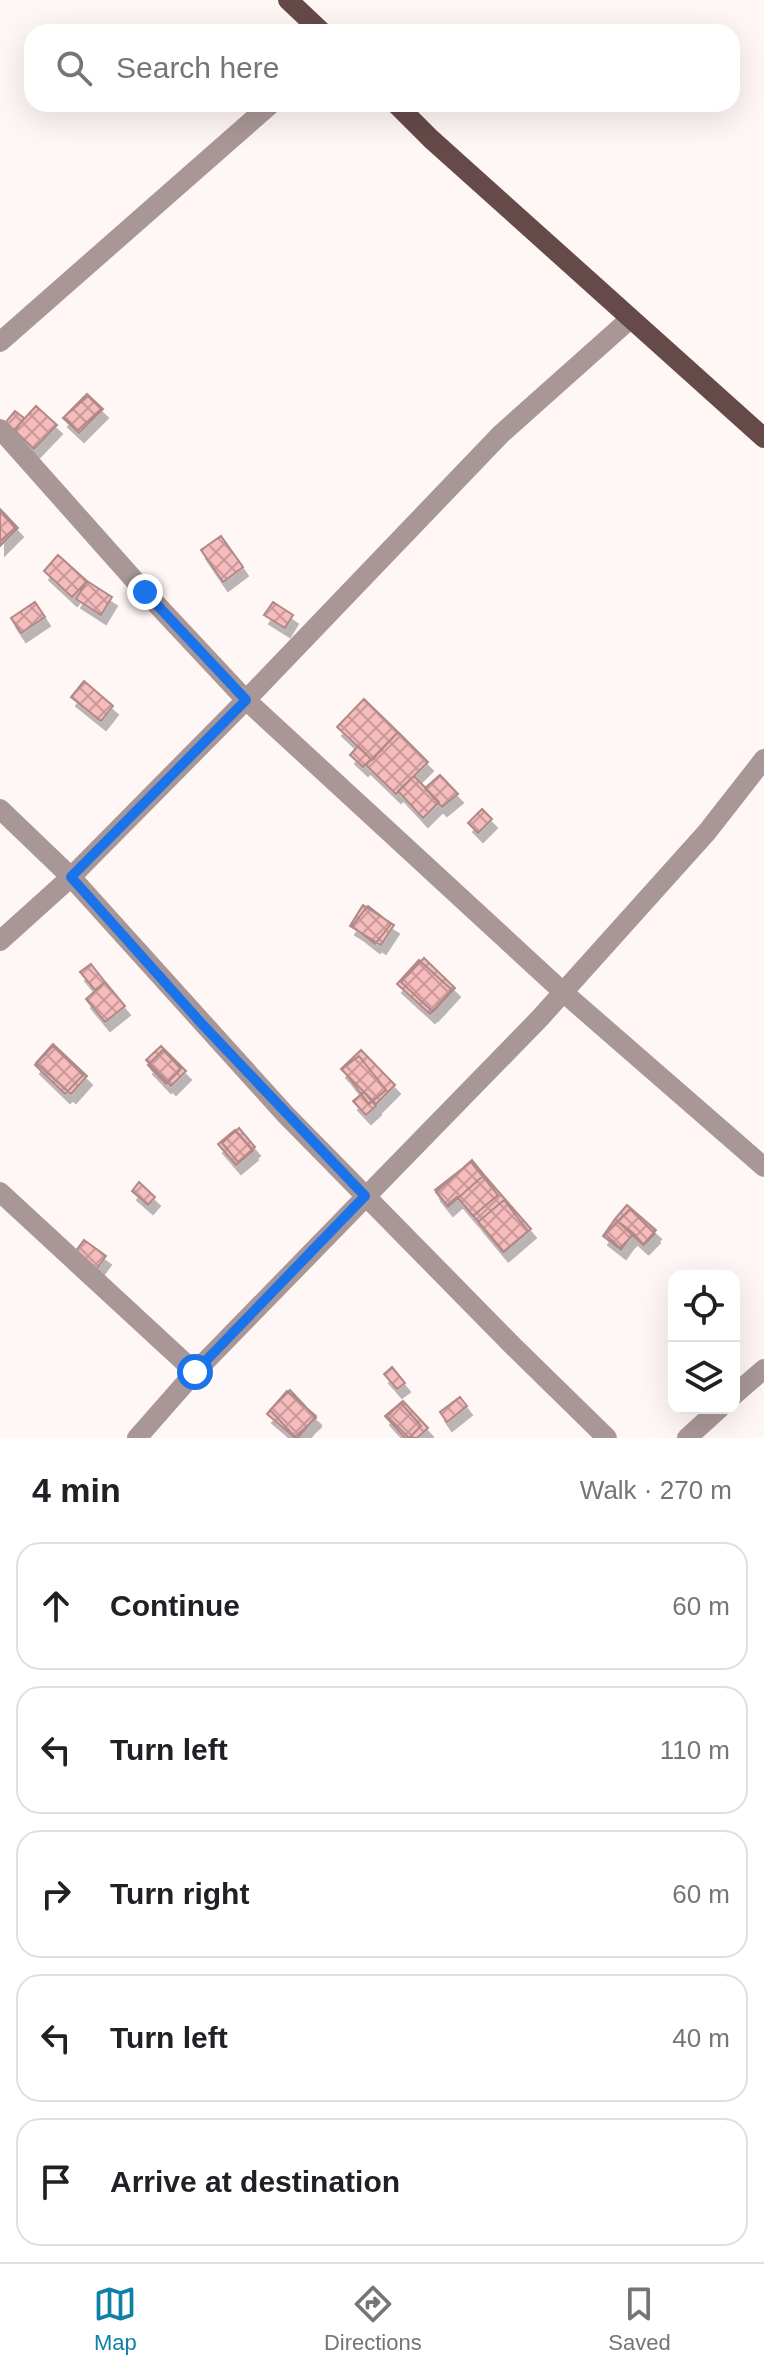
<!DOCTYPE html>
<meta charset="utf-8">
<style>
body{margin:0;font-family:Arial,sans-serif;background:#f2f2f2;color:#202124}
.controls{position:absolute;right:24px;bottom:24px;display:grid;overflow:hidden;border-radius:16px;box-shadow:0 8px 32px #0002}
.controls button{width:72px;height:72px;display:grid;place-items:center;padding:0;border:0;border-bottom:2px solid #e0e0e0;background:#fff;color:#202124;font:40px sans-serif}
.stop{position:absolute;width:24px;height:24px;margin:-18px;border:6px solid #1a73e8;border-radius:50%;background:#fff}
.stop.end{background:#1a73e8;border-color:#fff;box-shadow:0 2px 8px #0008}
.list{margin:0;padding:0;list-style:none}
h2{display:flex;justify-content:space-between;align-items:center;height:104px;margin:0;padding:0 32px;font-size:34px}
h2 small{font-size:26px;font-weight:400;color:#757577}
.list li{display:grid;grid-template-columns:52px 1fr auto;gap:24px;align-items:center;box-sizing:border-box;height:128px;margin:0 16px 16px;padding:0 16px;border:2px solid #e0e0e0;border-radius:24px}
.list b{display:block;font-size:30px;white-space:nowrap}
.list em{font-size:26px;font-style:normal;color:#757577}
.icon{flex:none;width:44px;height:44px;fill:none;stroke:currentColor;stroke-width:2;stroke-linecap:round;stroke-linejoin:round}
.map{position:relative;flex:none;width:764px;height:1438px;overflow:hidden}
.search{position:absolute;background:#fff;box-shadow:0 8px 32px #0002;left:24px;right:24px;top:24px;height:88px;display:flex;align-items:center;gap:20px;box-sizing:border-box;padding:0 28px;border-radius:24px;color:#757577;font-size:30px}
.sheet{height:824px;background:#fff}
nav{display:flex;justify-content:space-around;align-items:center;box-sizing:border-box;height:112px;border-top:2px solid #e0e0e0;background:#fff;font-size:22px;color:#757577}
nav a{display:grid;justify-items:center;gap:4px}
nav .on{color:#0e80a8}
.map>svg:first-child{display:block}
</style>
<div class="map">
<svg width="764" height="1438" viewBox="0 0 764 1438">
<defs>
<pattern id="building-cross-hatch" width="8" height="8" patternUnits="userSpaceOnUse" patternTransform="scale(2)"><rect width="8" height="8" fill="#f6bbbb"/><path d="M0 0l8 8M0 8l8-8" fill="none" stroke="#c99999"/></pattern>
<filter id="shadow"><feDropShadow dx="5" dy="9" stdDeviation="0" flood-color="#0004"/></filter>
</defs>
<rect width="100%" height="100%" fill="#fff6f6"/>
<!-- building -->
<path fill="url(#building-cross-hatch)" stroke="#b08a89" stroke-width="2" filter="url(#shadow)" d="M87 394 103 409 79 433 63 418Z
M88 396 101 409 77 431 64 417Z
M36 406 57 425 34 449 14 430Z
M15 411 24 418 15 431 5 423Z
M0 509 18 528 0 546Z
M0 510 15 528 0 541Z
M221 536 243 567 223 582 201 550Z
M58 555 87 581 72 597 44 571Z
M87 581 112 597 101 615 76 599Z
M35 602 45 617 21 633 11 618Z
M273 602 293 615 285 628 264 615Z
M84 681 113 706 101 721 71 697Z
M364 699 398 732 372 760 337 727Z
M398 732 428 762 396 794 366 765Z
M358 746 371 759 363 767 350 755Z
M440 775 458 794 442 807 425 788Z
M414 776 439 802 423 818 398 791Z
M482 809 492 819 478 833 468 823Z
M363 905 394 925 381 945 350 926Z
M368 906 391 924 375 944 352 926Z
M424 958 455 988 433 1012 401 982Z
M419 960 452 990 430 1014 397 984Z
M91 964 105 982 95 990 80 972Z
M105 982 125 1006 105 1022 86 999Z
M53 1044 87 1076 71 1094 36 1063Z
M53 1046 83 1075 65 1094 35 1065Z
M161 1046 186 1071 171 1086 146 1060Z
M163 1050 181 1069 166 1084 148 1065Z
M361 1050 395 1085 376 1104 341 1069Z
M359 1056 386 1090 369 1104 342 1069Z
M364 1092 376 1106 366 1115 353 1101Z
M239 1128 255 1147 238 1162 222 1143Z
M235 1130 253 1151 236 1165 218 1144Z
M472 1160 484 1175 448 1207 436 1192Z
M471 1162 498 1195 473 1216 457 1197 447 1205 435 1190Z
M484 1175 531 1229 504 1252 458 1198Z
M139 1182 155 1197 148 1205 132 1191Z
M504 1200 528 1231 503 1252 478 1222Z
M627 1205 656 1230 643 1245 615 1219Z
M630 1209 655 1234 644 1245 634 1234 620 1248 605 1234Z
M615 1219 633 1233 621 1250 603 1236Z
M84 1240 106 1256 92 1275 70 1259Z
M392 1367 405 1383 397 1389 384 1374Z
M290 1390 316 1418 295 1437 270 1410Z
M287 1391 316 1416 298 1438H295L267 1414Z
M460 1397 467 1406 447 1422 440 1412Z
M403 1401 428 1428 417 1438H405L385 1416Z
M401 1403 421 1426 409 1438 387 1416Z"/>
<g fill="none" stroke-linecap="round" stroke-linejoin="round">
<!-- minor -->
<path stroke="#a99797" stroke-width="20" d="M0 342 271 104
M0 429 145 592 246 700 563 992 764 1167
M0 809 71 877 286 1115 514 1347 607 1438
M0 941 71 877 246 700 501 434 630 319
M0 1192 195 1372
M734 1395 764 1369
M137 1438 195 1372 540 1018 707 832 764 759
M687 1438 720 1408"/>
<!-- major -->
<path stroke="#664949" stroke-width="20" d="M288 0 322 32
M396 104 431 139 764 438"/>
</g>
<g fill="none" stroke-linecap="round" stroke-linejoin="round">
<!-- route -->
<path stroke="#1a73e8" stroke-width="10" d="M145 592 246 700 71 877 202 1024 365 1196 195 1372"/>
</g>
</svg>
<div class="controls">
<button><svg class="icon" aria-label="locate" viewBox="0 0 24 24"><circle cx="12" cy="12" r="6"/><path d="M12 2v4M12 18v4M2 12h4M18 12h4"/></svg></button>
<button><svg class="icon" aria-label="layers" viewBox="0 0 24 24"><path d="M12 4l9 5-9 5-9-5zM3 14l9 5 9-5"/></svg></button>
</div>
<div class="stop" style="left:195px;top:1372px"></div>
<div class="stop end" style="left:145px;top:592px"></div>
<div class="search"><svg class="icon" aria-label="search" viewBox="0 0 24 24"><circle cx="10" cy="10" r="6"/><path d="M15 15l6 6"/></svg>Search here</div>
</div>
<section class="sheet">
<h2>4 min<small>Walk · 270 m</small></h2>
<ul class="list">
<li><svg class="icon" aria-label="ahead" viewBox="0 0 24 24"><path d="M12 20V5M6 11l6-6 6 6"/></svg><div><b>Continue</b></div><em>60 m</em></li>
<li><svg class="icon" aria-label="left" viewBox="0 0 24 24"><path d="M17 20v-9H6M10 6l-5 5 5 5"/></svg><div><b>Turn left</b></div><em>110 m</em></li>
<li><svg class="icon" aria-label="right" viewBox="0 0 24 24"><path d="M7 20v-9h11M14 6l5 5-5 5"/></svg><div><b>Turn right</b></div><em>60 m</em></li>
<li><svg class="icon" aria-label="left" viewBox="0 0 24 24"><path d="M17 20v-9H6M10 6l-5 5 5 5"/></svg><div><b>Turn left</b></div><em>40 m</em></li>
<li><svg class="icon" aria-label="arrive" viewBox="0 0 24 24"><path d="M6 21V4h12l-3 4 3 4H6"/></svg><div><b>Arrive at destination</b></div></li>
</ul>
</section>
<nav>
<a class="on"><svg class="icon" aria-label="map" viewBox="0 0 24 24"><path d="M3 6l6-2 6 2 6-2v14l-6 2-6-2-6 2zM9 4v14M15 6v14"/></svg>Map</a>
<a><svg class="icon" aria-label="directions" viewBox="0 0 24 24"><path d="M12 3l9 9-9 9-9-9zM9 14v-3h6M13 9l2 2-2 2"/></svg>Directions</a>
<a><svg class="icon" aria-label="saved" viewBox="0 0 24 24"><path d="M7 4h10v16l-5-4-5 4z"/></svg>Saved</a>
</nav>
